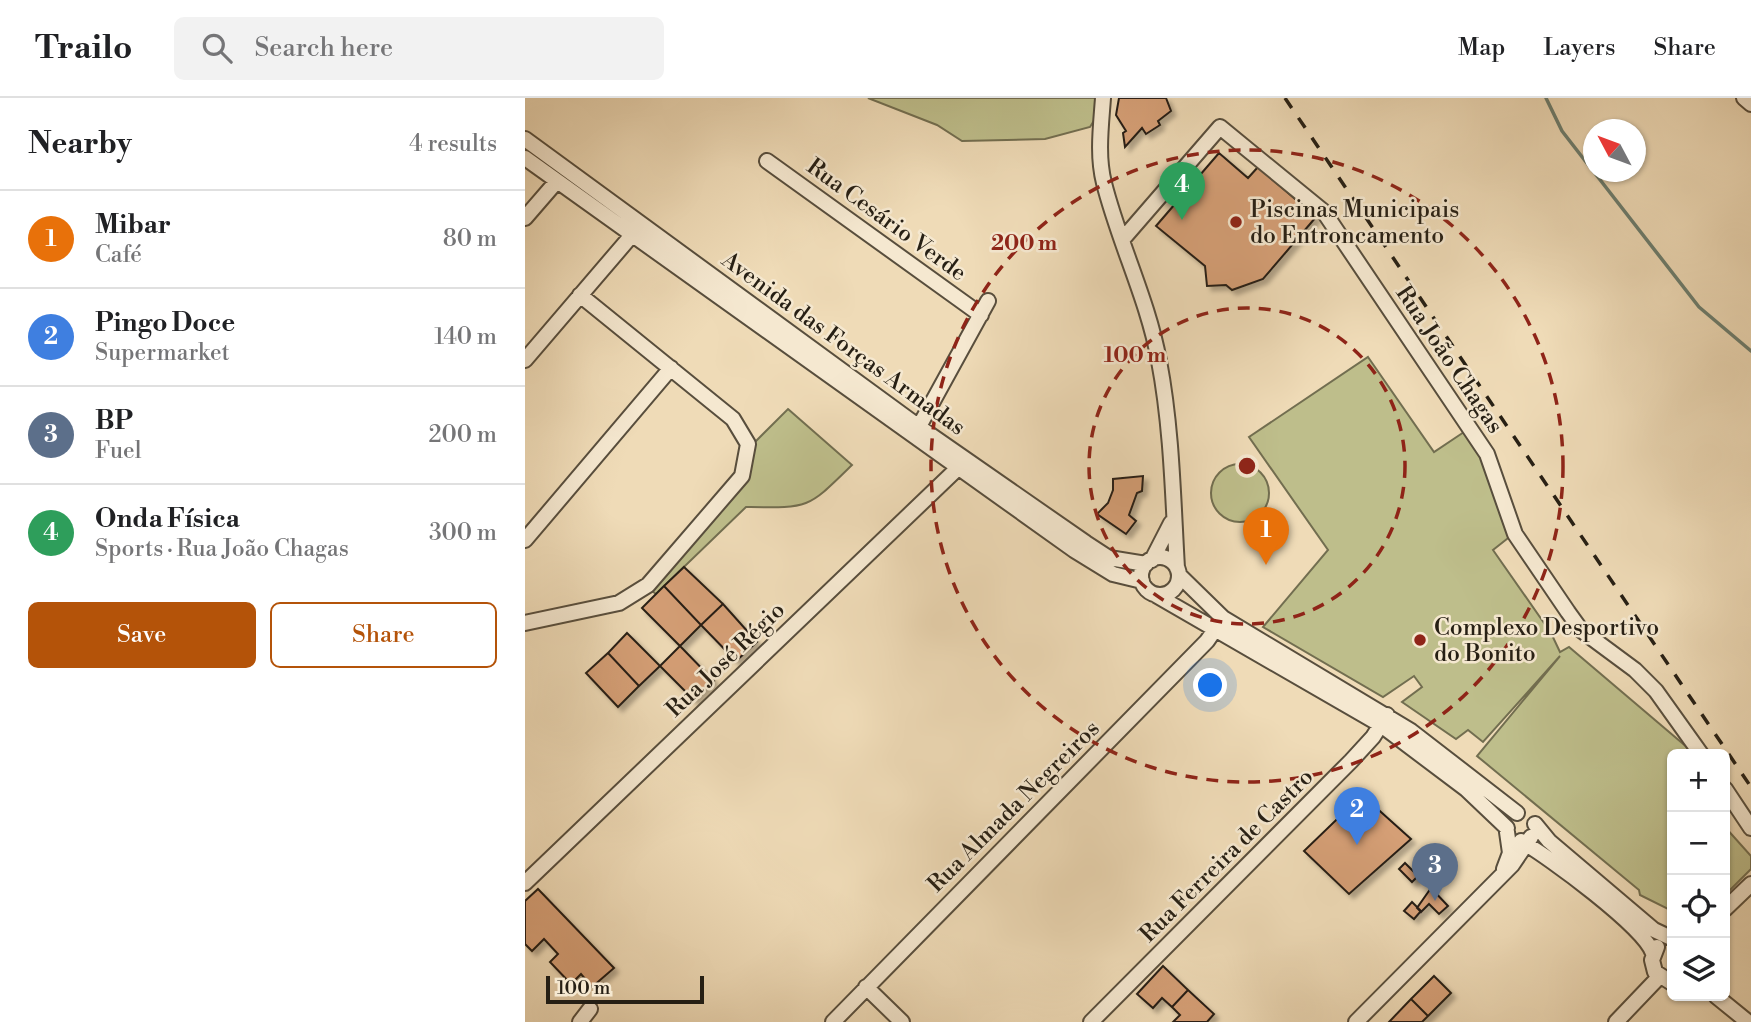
<!DOCTYPE html>
<meta charset="utf-8">
<style>
body{margin:0;font-family:"Libre Bodoni",serif;background:#f2f2f2;color:#202124}
.controls{position:absolute;right:21px;bottom:21px;display:grid;overflow:hidden;border-radius:10px;box-shadow:0 2px 5px #0004}
.controls button{width:63px;height:63px;display:grid;place-items:center;padding:0;border:0;border-bottom:2px solid #e0e0e0;background:#fff;color:#202124;font:35px sans-serif}
.compass{position:absolute;left:1058px;top:21px;width:63px;height:63px;border-radius:50%;background:#fff;box-shadow:0 2px 5px #0004;rotate:311deg}
.scale{position:absolute;left:21px;bottom:18px;width:158px;box-sizing:border-box;padding-left:7px;border:4px solid #261f14;border-top:0;font-size:19px;line-height:24px;white-space:nowrap;color:#261f14;-webkit-text-stroke:5px #f5e8d0;paint-order:stroke}
.you{position:absolute;left:686px;top:588px;width:24px;height:24px;margin:-18px;border:5px solid #fff;border-radius:50%;background:#1a73e8;box-shadow:0 0 0 10px #1a73e833}
.badge{display:grid;place-items:center;width:46px;height:46px;border-radius:50%;background:#b45309;color:#fff;font-size:23px;font-weight:700}
.pin{position:absolute;translate:-50% -58px;filter:drop-shadow(0 2px 4px #0008)}
.pin::after{content:'';position:absolute;top:37px;width:24px;height:21px;background:inherit;clip-path:polygon(0 0,100% 0,50% 100%)}
.list{margin:0;padding:0;list-style:none}
h2{display:flex;justify-content:space-between;align-items:center;height:91px;margin:0;padding:0 28px;font-size:30px}
h2 small{font-size:23px;font-weight:400;color:#757577}
.list li{display:grid;grid-template-columns:46px 1fr auto;gap:21px;align-items:center;box-sizing:border-box;height:98px;padding:0 28px;border-top:2px solid #e0e0e0}
.list b{display:block;font-size:26px;white-space:nowrap}
.list p{margin:0;font-size:23px;white-space:nowrap;color:#757577}
.list em{font-size:23px;font-style:normal;color:#757577}
.actions{display:flex;gap:14px;padding:21px 28px}
.actions a{flex:1;padding:16px 0;border:2px solid #b45309;border-radius:10px;text-align:center;font-size:24px;color:#b45309}
.actions .main{background:#b45309;color:#fff}
.icon{flex:none;width:38px;height:38px;fill:none;stroke:currentColor;stroke-width:2;stroke-linecap:round;stroke-linejoin:round}
.map{position:relative;flex:none;width:1226px;height:924px;overflow:hidden}
header{display:flex;align-items:center;gap:42px;box-sizing:border-box;height:98px;padding:0 35px;background:#fff;border-bottom:2px solid #e0e0e0}
header strong{font-size:33px}
nav{display:flex;gap:38px;margin-inline-start:auto;font-size:24px}
.search{width:490px;height:63px;background:#f2f2f2;display:flex;align-items:center;gap:18px;box-sizing:border-box;padding:0 24px;border-radius:10px;color:#757577;font-size:26px}
main{display:flex}
aside{flex:1;background:#fff}
.map>svg:first-child{display:block}
</style>
<header>
<strong>Trailo</strong>
<div class="search"><svg class="icon" aria-label="search" viewBox="0 0 24 24"><circle cx="10" cy="10" r="6"/><path d="M15 15l6 6"/></svg>Search here</div>
<nav><a>Map</a><a>Layers</a><a>Share</a></nav>
</header>
<main>
<aside>
<h2>Nearby<small>4 results</small></h2>
<ul class="list">
<li><span class="badge" style="background:#e8710a">1</span><div><b>Mibar</b><p>Café</p></div><em>80 m</em></li>
<li><span class="badge" style="background:#3f7fe0">2</span><div><b>Pingo Doce</b><p>Supermarket</p></div><em>140 m</em></li>
<li><span class="badge" style="background:#5c6f8a">3</span><div><b>BP</b><p>Fuel</p></div><em>200 m</em></li>
<li><span class="badge" style="background:#2e9e5b">4</span><div><b>Onda Física</b><p>Sports · Rua João Chagas</p></div><em>300 m</em></li>
</ul>
<div class="actions"><a class="main">Save</a><a>Share</a></div>
</aside>
<div class="map">
<svg width="1226" height="924" viewBox="0 0 1226 924">
<defs>
<filter id="shadow"><feDropShadow dx="4.5" dy="4.5" stdDeviation="2" flood-color="#0004"/></filter>
</defs>
<rect width="100%" height="100%" fill="#efdbb7"/>
<filter id="stains"><feTurbulence type="fractalNoise" baseFrequency=".00286" numOctaves="4"/><feColorMatrix values="0 0 0 0 .2 0 0 0 0 .09 0 0 0 0 .02 0 0 0 .5 -.17"/></filter>
<radialGradient id="worn" r=".72"><stop offset=".6" stop-color="#630" stop-opacity="0"/><stop offset="1" stop-color="#630" stop-opacity=".3"/></radialGradient>
<!-- green -->
<path fill="#bebe8b" stroke="#726e50" stroke-width="2" d="M343 0H583L565 29 520 41 437 43 412 27Z
M843 259 909 354 939 334 964 366 987 437 968 452 1026 535 1035 554 1044 549 1170 656H1147V813L1115 797 1114 792 952 658 1035 558 958 644 943 632 931 641 877 604 897 589 889 578 858 599 738 529 803 452 724 339Z
M263 311 327 367C282 411 285 410 221 409L131 496 123 490 217 383 226 348Z
M686 395a29 29 0 1 1 58 0a29 29 0 1 1-58 0Z
M1200 729 1226 758V771L1200 797Z"/>
<g fill="none" stroke-linecap="round" stroke-linejoin="round">
<!-- stream -->
<path stroke="#6c7d6e" stroke-width="3.5" d="M1021 0 1037 33 1068 73
M1069 74 1174 209 1226 253"/>
</g>
<!-- building -->
<path fill="#d59f76" stroke="#261f14" stroke-width="2" filter="url(#shadow)" d="M594 0H641L646 13 633 23 635 27 621 36 617 30 600 49 598 35 601 33 591 17Z
M694 55 723 80 733 69 791 119 738 181 707 192 701 187 682 188 680 168 631 128Z
M618 378 617 393 612 395 604 417 611 423 601 436 572 416 583 405 588 392V381Z
M159 469 198 506 176 527 139 488Z
M139 488 176 527 155 548 117 510Z
M198 506 232 544 211 563 176 527Z
M102 535 135 568 114 588 83 555Z
M155 548 189 583 169 602 135 568Z
M83 555 114 588 93 609 61 575Z
M837 697 886 741 824 796 779 753Z
M880 765 893 778 887 784 874 771Z
M906 790 923 808 914 816 904 806 896 814 892 810Z
M13 791 89 870 67 889 56 876 46 886 25 864 33 856 19 841 7 853 0 846V803Z
M887 804 896 813 889 821 879 813Z
M638 868 663 892 647 909 637 900 628 910 612 896Z
M909 878 926 895 903 918 886 901Z
M663 892 689 916 682 924H648L655 917 647 909Z
M886 901 903 918 897 924H864Z"/>
<g fill="none" stroke-linecap="round" stroke-linejoin="round">
<!-- minor casing -->
<g stroke="#584e3d" stroke-width="18">
<path id="minor" d="M578 0C576 28 572 58 579 85 594 145 623 202 634 263 647 331 648 402 652 470
M1219 0 1226 6
M0 41 394 329 561 445 584 460 621 466
M0 60 549 452 588 476 617 483
M242 63 456 217
M0 120 32 83
M597 142 695 29 799 114 962 356 990 436 1043 514 1056 532 1110 572 1131 593 1176 656
M0 262 107 137
M391 334 463 203
M0 442 146 270
M616 478a19 19 0 1 1 38 0a19 19 0 1 1-38 0Z
M627 462 646 425
M654 477 698 520 886 633 992 715
M629 496 856 627 941 691 982 730
M0 525 94 505 123 487 217 378 223 346 208 321 55 197
M1200 691 1226 730
M1010 726 1024 743 1129 832 1146 840
M996 743C1024 759 1118 828 1128 855
M979 771 985 755 982 734
M0 785 433 370
M1200 811 1226 786
M1132 849 1127 862 1130 874 1147 885
M341 889 377 924
M1191 898 1223 924
M55 924 65 911
M308 924 682 543 698 520
M566 924 826 663 848 639 862 617
M831 924 987 767 1006 739
M1091 924 1134 879"/>
</g>
<!-- minor -->
<use href="#minor" stroke="#f5e8d0" stroke-width="14"/>
<!-- rail -->
<path stroke="#261f14" stroke-width="3.5" stroke-dasharray="12 12" stroke-linecap="butt" d="M760 0 1226 689"/>
</g>
<!-- distance rings -->
<g fill="none" stroke="#8f2418" stroke-width="3.5" stroke-dasharray="12 9">
<circle cx="722" cy="368" r="158"/>
<circle cx="722" cy="368" r="316"/>
</g>
<!-- markers -->
<g fill="#8f2418" stroke="#f5e8d0" stroke-width="2.5">
<circle cx="711" cy="124" r="7"/>
<circle cx="895" cy="542" r="7"/>
</g>
<g text-anchor="middle" stroke-width="5" stroke-linejoin="round" paint-order="stroke">
<!-- poi labels -->
<g font-size="23" fill="#261f14" stroke="#f5e8d0" text-anchor="start">
<text x="725" y="119">Piscinas Municipais<tspan x="725" dy="26">do Entroncamento</tspan></text>
<text x="909" y="537">Complexo Desportivo<tspan x="909" dy="26">do Bonito</tspan></text>
</g>
<!-- street labels -->
<g font-size="23" fill="#261f14" stroke="#f5e8d0">
<text transform="translate(362 121) rotate(36)" y="8">Rua Cesário Verde</text>
<text transform="translate(319 245) rotate(36)" y="8">Avenida das Forças Armadas</text>
<text transform="translate(925 261) rotate(56)" y="8">Rua João Chagas</text>
<text transform="translate(200 561) rotate(-44)" y="8">Rua José Régio</text>
<text transform="translate(488 708) rotate(-45)" y="8">Rua Almada Negreiros</text>
<text transform="translate(701 757) rotate(-45)" y="8">Rua Ferreira de Castro</text>
</g>
</g>
<circle cx="722" cy="368" r="10" fill="#8f2418" stroke="#f5e8d0" stroke-width="3.5"/>
<g font-size="21" text-anchor="middle" font-weight="bold" fill="#8f2418" stroke="#f5e8d0" stroke-width="5" stroke-linejoin="round" paint-order="stroke">
<text x="499" y="152">200 m</text>
<text x="610" y="264">100 m</text>
</g>
<rect width="100%" height="100%" filter="url(#stains)"/>
<rect width="100%" height="100%" fill="url(#worn)"/>
</svg>
<div class="controls">
<button>+</button>
<button>−</button>
<button><svg class="icon" aria-label="locate" viewBox="0 0 24 24"><circle cx="12" cy="12" r="6"/><path d="M12 2v4M12 18v4M2 12h4M18 12h4"/></svg></button>
<button><svg class="icon" aria-label="layers" viewBox="0 0 24 24"><path d="M12 4l9 5-9 5-9-5zM3 14l9 5 9-5"/></svg></button>
</div>
<svg class="compass" viewBox="-18 -18 36 36"><path d="M0-13l5 13h-10z" fill="#e53935"/><path d="M0 13l5-13h-10z" fill="#757577"/></svg>
<div class="scale">100 m</div>
<div class="you"></div>
<div class="pin badge" style="left:741px;top:467px;background:#e8710a">1</div>
<div class="pin badge" style="left:832px;top:747px;background:#3f7fe0">2</div>
<div class="pin badge" style="left:910px;top:803px;background:#5c6f8a">3</div>
<div class="pin badge" style="left:657px;top:122px;background:#2e9e5b">4</div>
</div>
</main>
